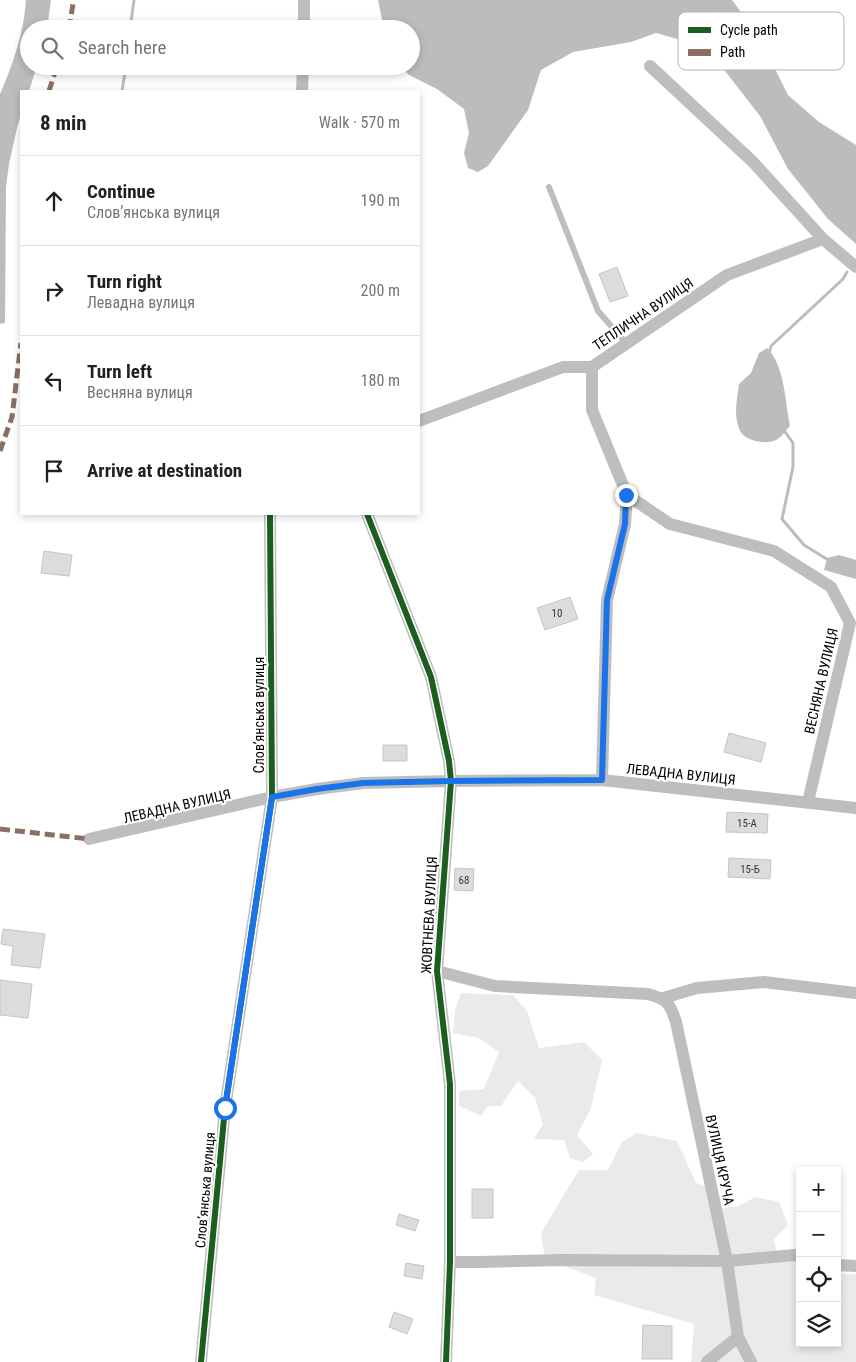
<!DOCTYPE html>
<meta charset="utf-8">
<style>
body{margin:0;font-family:"Roboto Condensed",sans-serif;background:#f6f6f6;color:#202124}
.controls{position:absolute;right:15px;bottom:15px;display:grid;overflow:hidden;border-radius:0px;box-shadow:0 2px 8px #0003}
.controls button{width:45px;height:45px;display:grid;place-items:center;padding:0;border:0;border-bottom:1px solid #e0e0e0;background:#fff;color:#202124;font:25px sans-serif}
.stop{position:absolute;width:15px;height:15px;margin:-11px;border:4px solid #1a73e8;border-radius:50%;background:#fff}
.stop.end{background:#1a73e8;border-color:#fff;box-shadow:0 1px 5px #0008}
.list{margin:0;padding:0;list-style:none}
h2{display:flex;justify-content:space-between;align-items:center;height:65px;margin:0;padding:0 20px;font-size:21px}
h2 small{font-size:16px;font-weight:400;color:#757577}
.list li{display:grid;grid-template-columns:32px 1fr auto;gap:15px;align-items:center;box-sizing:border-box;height:90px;padding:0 20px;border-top:1px solid #e0e0e0}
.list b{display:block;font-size:19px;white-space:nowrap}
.list p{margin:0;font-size:16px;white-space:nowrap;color:#757577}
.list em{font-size:16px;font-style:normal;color:#757577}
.icon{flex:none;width:28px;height:28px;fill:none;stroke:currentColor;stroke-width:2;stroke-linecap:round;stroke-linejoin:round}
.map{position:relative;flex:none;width:856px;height:1362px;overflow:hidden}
.search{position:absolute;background:#fff;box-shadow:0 2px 8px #0003;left:20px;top:20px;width:400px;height:55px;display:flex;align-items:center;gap:12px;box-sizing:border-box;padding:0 18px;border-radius:28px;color:#757577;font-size:19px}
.panel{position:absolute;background:#fff;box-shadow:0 2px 8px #0003;left:20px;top:90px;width:400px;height:425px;border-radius:0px}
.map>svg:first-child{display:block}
</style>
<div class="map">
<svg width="856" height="1362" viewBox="0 0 856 1362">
<rect width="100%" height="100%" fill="#fff"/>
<!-- green -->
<path fill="#eaeaea" d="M461 993 513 995 527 1011 539 1048 584 1042 602 1060 591 1108 577 1135 593 1154 583 1162 570 1158 564 1140 534 1139 543 1124 535 1098 518 1081 501 1106H488L481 1116 459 1106V1091L484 1089 499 1052 479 1038 453 1033 455 1010Z
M637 1133 677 1141 696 1183 709 1187 717 1209 739 1206 755 1197 779 1202 788 1225 774 1239 778 1261 791 1259 800 1264V1343H837V1274H856V1362H691L694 1324 594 1295 596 1278 545 1259 541 1233 579 1170H608L622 1142Z"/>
<!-- water -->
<path fill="#bcbcbc" d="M26 0H51L47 29H29V66H37L29 91H21V114L17 128 9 164 6 187 5 323 0 324V94C13 64 24 32 26 0Z
M378 0H732L758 35 788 95 819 122 856 145V244L828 219 788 169 760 116 718 62 681 40 656 33 631 42 573 52 541 70 528 110 488 166 478 172 468 168 464 153 469 133 464 109 437 89 409 75 401 66H411V29H384Z
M767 348C785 366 785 402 790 426 786 430 781 438 776 440 766 445 745 441 740 431 733 416 737 399 739 384L751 373 759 353Z
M839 555 856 560V579L824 570 827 558Z"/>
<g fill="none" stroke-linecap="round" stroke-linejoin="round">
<!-- stream -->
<path stroke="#bcbcbc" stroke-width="3" d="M130 29 134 0
M122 91 126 66
M769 354 771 346 843 279 847 272
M783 429 793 443V467L782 519 804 545 830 561"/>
</g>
<!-- building -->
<path fill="#dcdcdc" stroke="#c5c5c5" d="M617 267 628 296 610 302 599 274Z
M44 551 72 555 69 576 41 573Z
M570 597 578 619 545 630 537 608Z
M729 733 766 743 761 762 724 752Z
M383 745H407V761H383Z
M727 812 768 814 767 833 726 832Z
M729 858 771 860 770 879 728 877Z
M455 868 474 869 473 891 454 890Z
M3 929 45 934 40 968 11 965 13 946 1 944Z
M0 980 32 984 28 1018 0 1015Z
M472 1189H493V1218H472Z
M399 1214 419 1220 415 1231 396 1225Z
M406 1263 424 1266 422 1279 404 1276Z
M394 1312 413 1319 407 1334 389 1327Z
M643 1325 672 1326V1359H642Z"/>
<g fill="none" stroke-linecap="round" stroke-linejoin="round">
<!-- service -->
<path stroke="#bebebe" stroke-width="6" d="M549 187 598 311 626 343"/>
<!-- minor -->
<path stroke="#bebebe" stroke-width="12" d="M304 29V0
M650 66 752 161 823 239 856 267
M302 91 303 66
M592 367V410L627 495 670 524 774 551 831 587 850 623 808 802
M419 421 563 367H592L727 275 823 239
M367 514 431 677 449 761 451 781 437 971 450 1084V1262L446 1362
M602 780 607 600 625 524 627 495
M89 839 272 797 317 789 363 783 451 781 602 780 856 808
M437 971 495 986 648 994C667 999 670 1003 676 1022L727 1261 795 1255 800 1256
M663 998 697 988 764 982 856 993
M450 1262H480L563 1260 727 1261 738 1337 751 1362
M837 1265 856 1266
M201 1362 225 1108 272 797 270 514
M707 1362 738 1337"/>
<!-- quiet -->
<path stroke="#8d6e63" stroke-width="5" stroke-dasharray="10 5" stroke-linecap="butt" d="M69 29 73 4 72 0
M49 91 57 66
M0 451 12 417 21 343
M0 829 89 839"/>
<!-- cycleway casing -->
<g stroke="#fff" stroke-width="9">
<path id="cycleway" d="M367 514 431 677 449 761 451 781 437 971 450 1084V1262L446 1362
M201 1362 225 1108 272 797 270 514"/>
</g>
<!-- cycleway -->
<use href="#cycleway" stroke="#1b5e20" stroke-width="6"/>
</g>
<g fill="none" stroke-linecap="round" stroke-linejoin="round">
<!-- route -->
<path stroke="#1a73e8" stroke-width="6" d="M225 1108 272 797 317 789 363 783 451 781 602 780 607 600 625 524 626 495"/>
</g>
<g text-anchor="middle" stroke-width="4.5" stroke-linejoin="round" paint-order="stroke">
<!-- number labels -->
<g font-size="11" fill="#373737">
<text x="557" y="617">10</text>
<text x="747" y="827">15-А</text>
<text x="750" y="873">15-Б</text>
<text x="464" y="884">68</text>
</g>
<!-- street labels -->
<g font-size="14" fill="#000" stroke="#fff">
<text transform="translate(643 314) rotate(-34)" y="5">ТЕПЛИЧНА ВУЛИЦЯ</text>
<text transform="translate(821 681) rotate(-77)" y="5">ВЕСНЯНА ВУЛИЦЯ</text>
<text transform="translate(259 715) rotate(-90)" y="5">Словʼянська вулиця</text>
<text transform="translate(681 774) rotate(6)" y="5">ЛЕВАДНА ВУЛИЦЯ</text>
<text transform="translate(177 806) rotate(-13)" y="5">ЛЕВАДНА ВУЛИЦЯ</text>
<text transform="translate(429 915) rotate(-87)" y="5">ЖОВТНЕВА ВУЛИЦЯ</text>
<text transform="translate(720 1160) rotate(78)" y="5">ВУЛИЦЯ КРУЧА</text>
<text transform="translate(205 1190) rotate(-85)" y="5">Словʼянська вулиця</text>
</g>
</g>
<!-- legend -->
<rect x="678" y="12" width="166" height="58" rx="8" fill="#fff" stroke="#b2b2b2" stroke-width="1"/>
<rect x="688" y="27" width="23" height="6" fill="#1b5e20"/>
<rect x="688" y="49" width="23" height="7" fill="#8d6e63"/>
<g font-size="14" fill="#000">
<text x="720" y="35">Cycle path</text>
<text x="720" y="57">Path</text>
</g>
</svg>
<div class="controls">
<button>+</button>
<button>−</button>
<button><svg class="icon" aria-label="locate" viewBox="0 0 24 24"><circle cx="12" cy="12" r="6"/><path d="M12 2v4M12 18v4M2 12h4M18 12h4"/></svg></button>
<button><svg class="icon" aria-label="layers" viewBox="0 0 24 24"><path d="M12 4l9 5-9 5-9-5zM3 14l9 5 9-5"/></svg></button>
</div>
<div class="stop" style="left:225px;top:1108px"></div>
<div class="stop end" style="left:626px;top:495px"></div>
<div class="search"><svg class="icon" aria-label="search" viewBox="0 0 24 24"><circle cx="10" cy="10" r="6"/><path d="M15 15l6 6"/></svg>Search here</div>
<section class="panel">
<h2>8 min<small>Walk · 570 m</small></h2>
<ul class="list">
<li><svg class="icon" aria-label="ahead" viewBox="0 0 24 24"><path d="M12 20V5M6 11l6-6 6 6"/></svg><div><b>Continue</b><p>Словʼянська вулиця</p></div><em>190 m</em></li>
<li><svg class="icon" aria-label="right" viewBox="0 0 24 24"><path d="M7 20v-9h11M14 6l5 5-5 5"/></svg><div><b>Turn right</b><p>Левадна вулиця</p></div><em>200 m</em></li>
<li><svg class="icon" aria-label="left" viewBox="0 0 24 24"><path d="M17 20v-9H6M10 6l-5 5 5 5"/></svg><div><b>Turn left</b><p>Весняна вулиця</p></div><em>180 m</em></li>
<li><svg class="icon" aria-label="arrive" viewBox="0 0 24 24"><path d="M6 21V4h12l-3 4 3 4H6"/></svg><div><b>Arrive at destination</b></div></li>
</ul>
</section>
</div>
